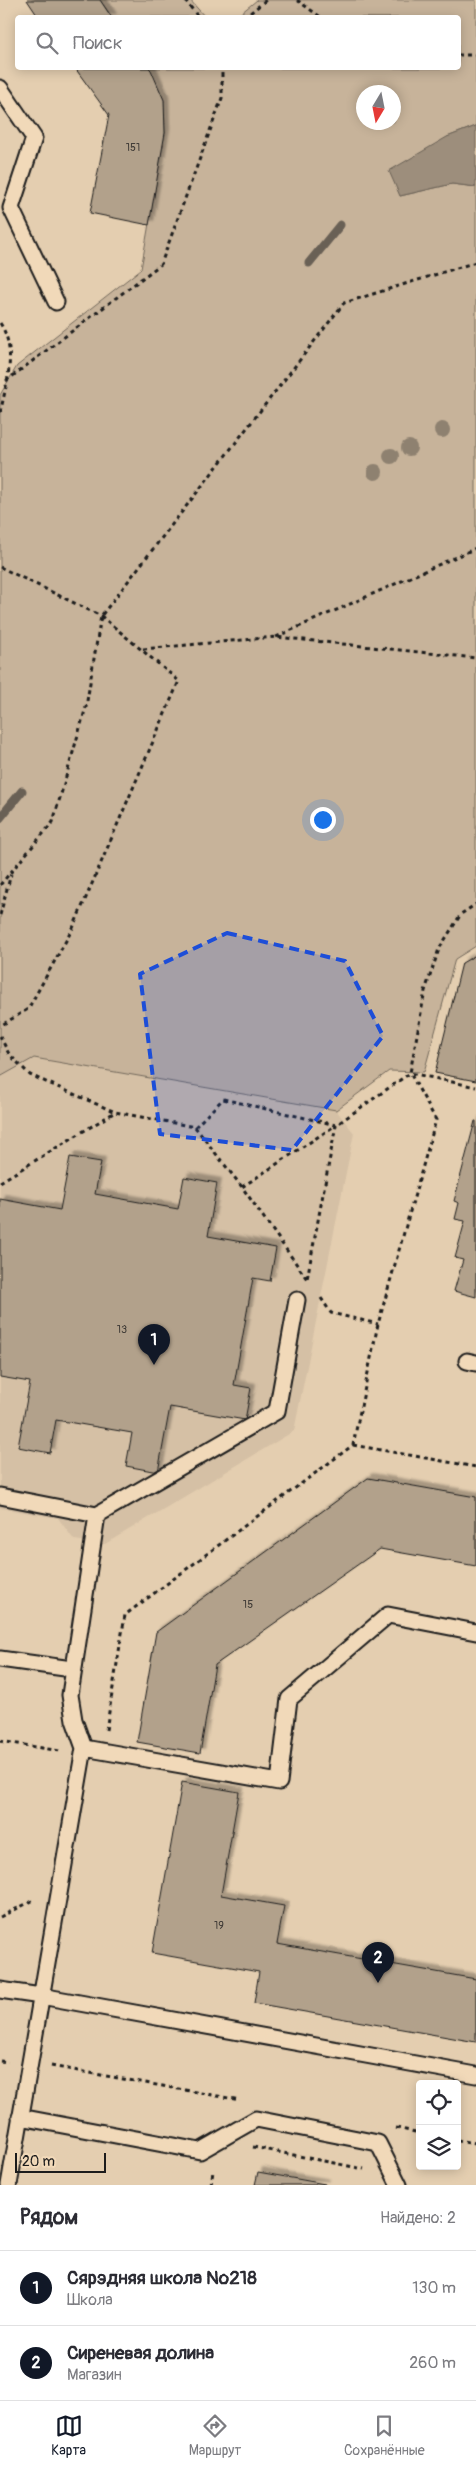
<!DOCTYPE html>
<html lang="ru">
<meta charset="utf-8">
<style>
body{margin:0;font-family:Pangolin,sans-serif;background:#f7f7f7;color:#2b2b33}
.controls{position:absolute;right:15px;bottom:15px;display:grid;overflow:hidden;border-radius:5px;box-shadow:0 2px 12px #0003}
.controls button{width:45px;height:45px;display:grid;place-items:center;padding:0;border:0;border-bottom:1px solid #e1e1e2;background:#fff;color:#2b2b33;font:25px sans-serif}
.compass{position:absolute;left:356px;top:85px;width:45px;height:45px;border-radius:50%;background:#fff;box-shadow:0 2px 12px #0003;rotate:190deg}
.scale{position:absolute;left:15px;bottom:12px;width:91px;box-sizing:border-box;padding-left:5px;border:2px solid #1c1c1c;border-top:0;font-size:14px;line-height:18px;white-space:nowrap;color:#1c1c1c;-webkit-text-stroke:4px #f1d9b9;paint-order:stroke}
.you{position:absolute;left:322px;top:819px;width:18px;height:18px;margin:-12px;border:4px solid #fff;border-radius:50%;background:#1a73e8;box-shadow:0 0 0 8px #1a73e833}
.badge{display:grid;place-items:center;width:32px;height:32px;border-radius:50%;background:#111827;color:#fff;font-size:16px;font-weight:700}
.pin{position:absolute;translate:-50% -41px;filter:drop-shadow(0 1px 2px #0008)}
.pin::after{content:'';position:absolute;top:26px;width:18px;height:15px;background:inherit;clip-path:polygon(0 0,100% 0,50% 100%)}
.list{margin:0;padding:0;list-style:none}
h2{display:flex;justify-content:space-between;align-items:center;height:65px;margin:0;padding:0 20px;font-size:21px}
h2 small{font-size:16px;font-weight:400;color:#7c7c81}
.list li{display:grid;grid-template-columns:32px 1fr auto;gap:15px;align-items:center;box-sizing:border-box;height:75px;padding:0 20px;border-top:1px solid #e1e1e2}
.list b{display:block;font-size:19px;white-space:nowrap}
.list p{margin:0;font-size:16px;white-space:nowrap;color:#7c7c81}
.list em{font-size:16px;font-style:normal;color:#7c7c81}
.icon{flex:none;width:28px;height:28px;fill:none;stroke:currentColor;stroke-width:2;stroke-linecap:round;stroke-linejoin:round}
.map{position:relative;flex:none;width:476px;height:2185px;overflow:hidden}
.search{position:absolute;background:#fff;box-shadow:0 2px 12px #0003;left:15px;right:15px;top:15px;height:55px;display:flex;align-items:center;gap:12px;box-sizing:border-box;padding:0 18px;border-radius:5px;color:#7c7c81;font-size:19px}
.sheet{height:215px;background:#fff}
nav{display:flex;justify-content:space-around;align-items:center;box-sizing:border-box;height:70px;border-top:1px solid #e1e1e2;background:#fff;font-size:14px;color:#7c7c81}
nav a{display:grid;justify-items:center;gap:2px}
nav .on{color:#111827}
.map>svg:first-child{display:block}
</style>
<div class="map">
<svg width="476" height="2185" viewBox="0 0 476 2185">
<defs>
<filter id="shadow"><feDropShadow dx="4.5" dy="-4.5" stdDeviation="1" flood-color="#0004"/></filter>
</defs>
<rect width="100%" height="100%" fill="#e4ceb0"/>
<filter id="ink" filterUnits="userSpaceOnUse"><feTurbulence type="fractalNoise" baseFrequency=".02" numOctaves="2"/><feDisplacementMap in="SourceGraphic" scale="10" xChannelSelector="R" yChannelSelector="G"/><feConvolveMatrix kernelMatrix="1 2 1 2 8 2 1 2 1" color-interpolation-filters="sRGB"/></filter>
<g filter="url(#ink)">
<!-- built -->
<path fill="#d5c0a5" d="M33 1058 336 1110 354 1133 294 1431 105 1544 74 1540 58 1518 0 1508V1077Z"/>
<!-- green -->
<path fill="#c7b39a" stroke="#72685b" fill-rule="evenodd" d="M100 0H190L205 17H112Z
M257 0H476V126L447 137 400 196 452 184 476 187V946L455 959 424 1072 389 1071 336 1110 34 1058 0 1077V395L17 366 141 269 165 133 164 100 149 68H458V18L236 17ZM364 92H394V122H364Z"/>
<!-- water -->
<path fill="#9d8e7b" stroke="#696055" d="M476 126V187L452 184 400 196 389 171 447 137Z"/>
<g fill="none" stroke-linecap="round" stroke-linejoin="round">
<!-- stream -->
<path stroke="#696055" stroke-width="9" d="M309 263 340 225
M0 818 22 791"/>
</g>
<!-- building -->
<path fill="#b2a18b" stroke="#1c1c1c" filter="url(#shadow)" d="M27 0H100L112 18H39Z
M75 68H149L151 70 164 100 165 133 149 225 90 213 109 115Z
M476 955V1081L435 1073 462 963Z
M475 1121H476V1297L454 1291 463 1260 455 1258 465 1221 455 1219 459 1203 454 1201Z
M70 1157 101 1162 95 1194 178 1209 184 1177 217 1183 208 1236 276 1248 270 1281 253 1278 234 1385 251 1388 245 1420 170 1407 158 1472 126 1466 132 1433 56 1420 50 1453 18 1447 30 1382 0 1377V1199L60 1210Z
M368 1478 476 1497V1566L380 1549 215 1665 200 1753 137 1742 156 1632Z
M182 1782 239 1792 221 1895 284 1906 277 1944 476 1979V2042L254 2003 259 1972 152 1953Z
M258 2172 325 2184V2185H255Z"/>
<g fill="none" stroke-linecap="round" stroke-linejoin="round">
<!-- lane casing -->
<g stroke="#1c1c1c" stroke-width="19">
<path id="lane" d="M0 88 34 138 11 208 56 302
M467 1361 476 1363
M0 1496 97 1515
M0 1659 72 1669
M84 1748 279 1782 289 1699 388 1615 476 1632
M0 1990 41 1996 476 2075
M20 2117 200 2151 256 2119 378 2143 399 2185
M9 2185 84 1748 74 1720 70 1695 97 1515 277 1411 297 1300"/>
</g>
<!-- path -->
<path stroke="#1c1c1c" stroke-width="3" stroke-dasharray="4 4" stroke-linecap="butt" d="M185 0 199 18
M297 0 322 18
M244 18 266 0
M458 55H476
M0 323C18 351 6 384 0 414
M6 381 161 264 222 98V68
M0 567 101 616 179 681 73 928 28 1009 0 1026
M276 637 476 548
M143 649 276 637 476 658
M0 885 53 822 86 707 101 616 344 303 476 262
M0 915 11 874
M0 1036 9 1054 30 1075 115 1112
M195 1127 242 1187 307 1279
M0 1182 115 1112 195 1127 223 1099 336 1125 410 1073 476 1087
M242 1187 336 1125 307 1279
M321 1298 331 1313 378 1324
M353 1445 476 1467
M106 1730 125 1615 353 1445 378 1324 436 1120 410 1073 425 991 439 949 461 914 476 904
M0 1741 60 1751
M0 1917 34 1900
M0 2061 8 2062
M51 2066 240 2100
M396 2128 420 2133
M457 2140 476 2143
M253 2147 364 2169
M211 2185 213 2171"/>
<!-- lane -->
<use href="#lane" stroke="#f1d9b9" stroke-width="15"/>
</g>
<!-- trees -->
<g fill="#8e8170">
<circle cx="442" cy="430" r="8"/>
<circle cx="409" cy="448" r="8"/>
<circle cx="391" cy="456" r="8"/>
<circle cx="375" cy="472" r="8"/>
</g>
</g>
<!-- marked area -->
<path fill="#1d4ed8" fill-opacity="0.2" stroke="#1d4ed8" stroke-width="4" stroke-dasharray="10 6" stroke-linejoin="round" d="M227 933 345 961 383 1036 292 1150 160 1134 140 974Z"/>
<g text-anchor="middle" stroke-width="4" stroke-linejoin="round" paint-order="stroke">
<!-- number labels -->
<g font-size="11" fill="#423d38">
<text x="133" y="151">151</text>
<text x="122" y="1333">13</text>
<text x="248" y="1608">15</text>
<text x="219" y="1929">19</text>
</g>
</g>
</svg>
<div class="controls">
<button><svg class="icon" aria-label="locate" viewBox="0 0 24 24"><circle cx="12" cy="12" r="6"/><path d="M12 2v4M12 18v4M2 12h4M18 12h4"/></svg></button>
<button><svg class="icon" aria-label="layers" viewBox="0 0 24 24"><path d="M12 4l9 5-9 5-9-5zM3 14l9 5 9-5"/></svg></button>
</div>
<svg class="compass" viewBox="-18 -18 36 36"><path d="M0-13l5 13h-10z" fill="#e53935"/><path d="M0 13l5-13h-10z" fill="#7c7c81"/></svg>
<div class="scale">20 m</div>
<div class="you"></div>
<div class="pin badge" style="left:154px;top:1365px">1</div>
<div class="pin badge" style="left:378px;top:1983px">2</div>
<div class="search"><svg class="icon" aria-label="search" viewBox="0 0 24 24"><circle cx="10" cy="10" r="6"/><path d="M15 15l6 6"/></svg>Поиск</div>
</div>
<section class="sheet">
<h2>Рядом<small>Найдено: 2</small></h2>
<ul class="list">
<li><span class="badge">1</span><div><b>Сярэдняя школа №218</b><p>Школа</p></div><em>130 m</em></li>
<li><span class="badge">2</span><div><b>Сиреневая долина</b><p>Магазин</p></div><em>260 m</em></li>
</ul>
</section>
<nav>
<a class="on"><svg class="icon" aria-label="map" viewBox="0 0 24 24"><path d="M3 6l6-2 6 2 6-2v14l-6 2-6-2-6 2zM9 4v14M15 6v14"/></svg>Карта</a>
<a><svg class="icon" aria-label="directions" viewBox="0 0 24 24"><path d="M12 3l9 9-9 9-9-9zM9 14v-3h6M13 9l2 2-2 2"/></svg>Маршрут</a>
<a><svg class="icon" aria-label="saved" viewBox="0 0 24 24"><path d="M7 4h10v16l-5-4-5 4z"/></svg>Сохранённые</a>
</nav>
